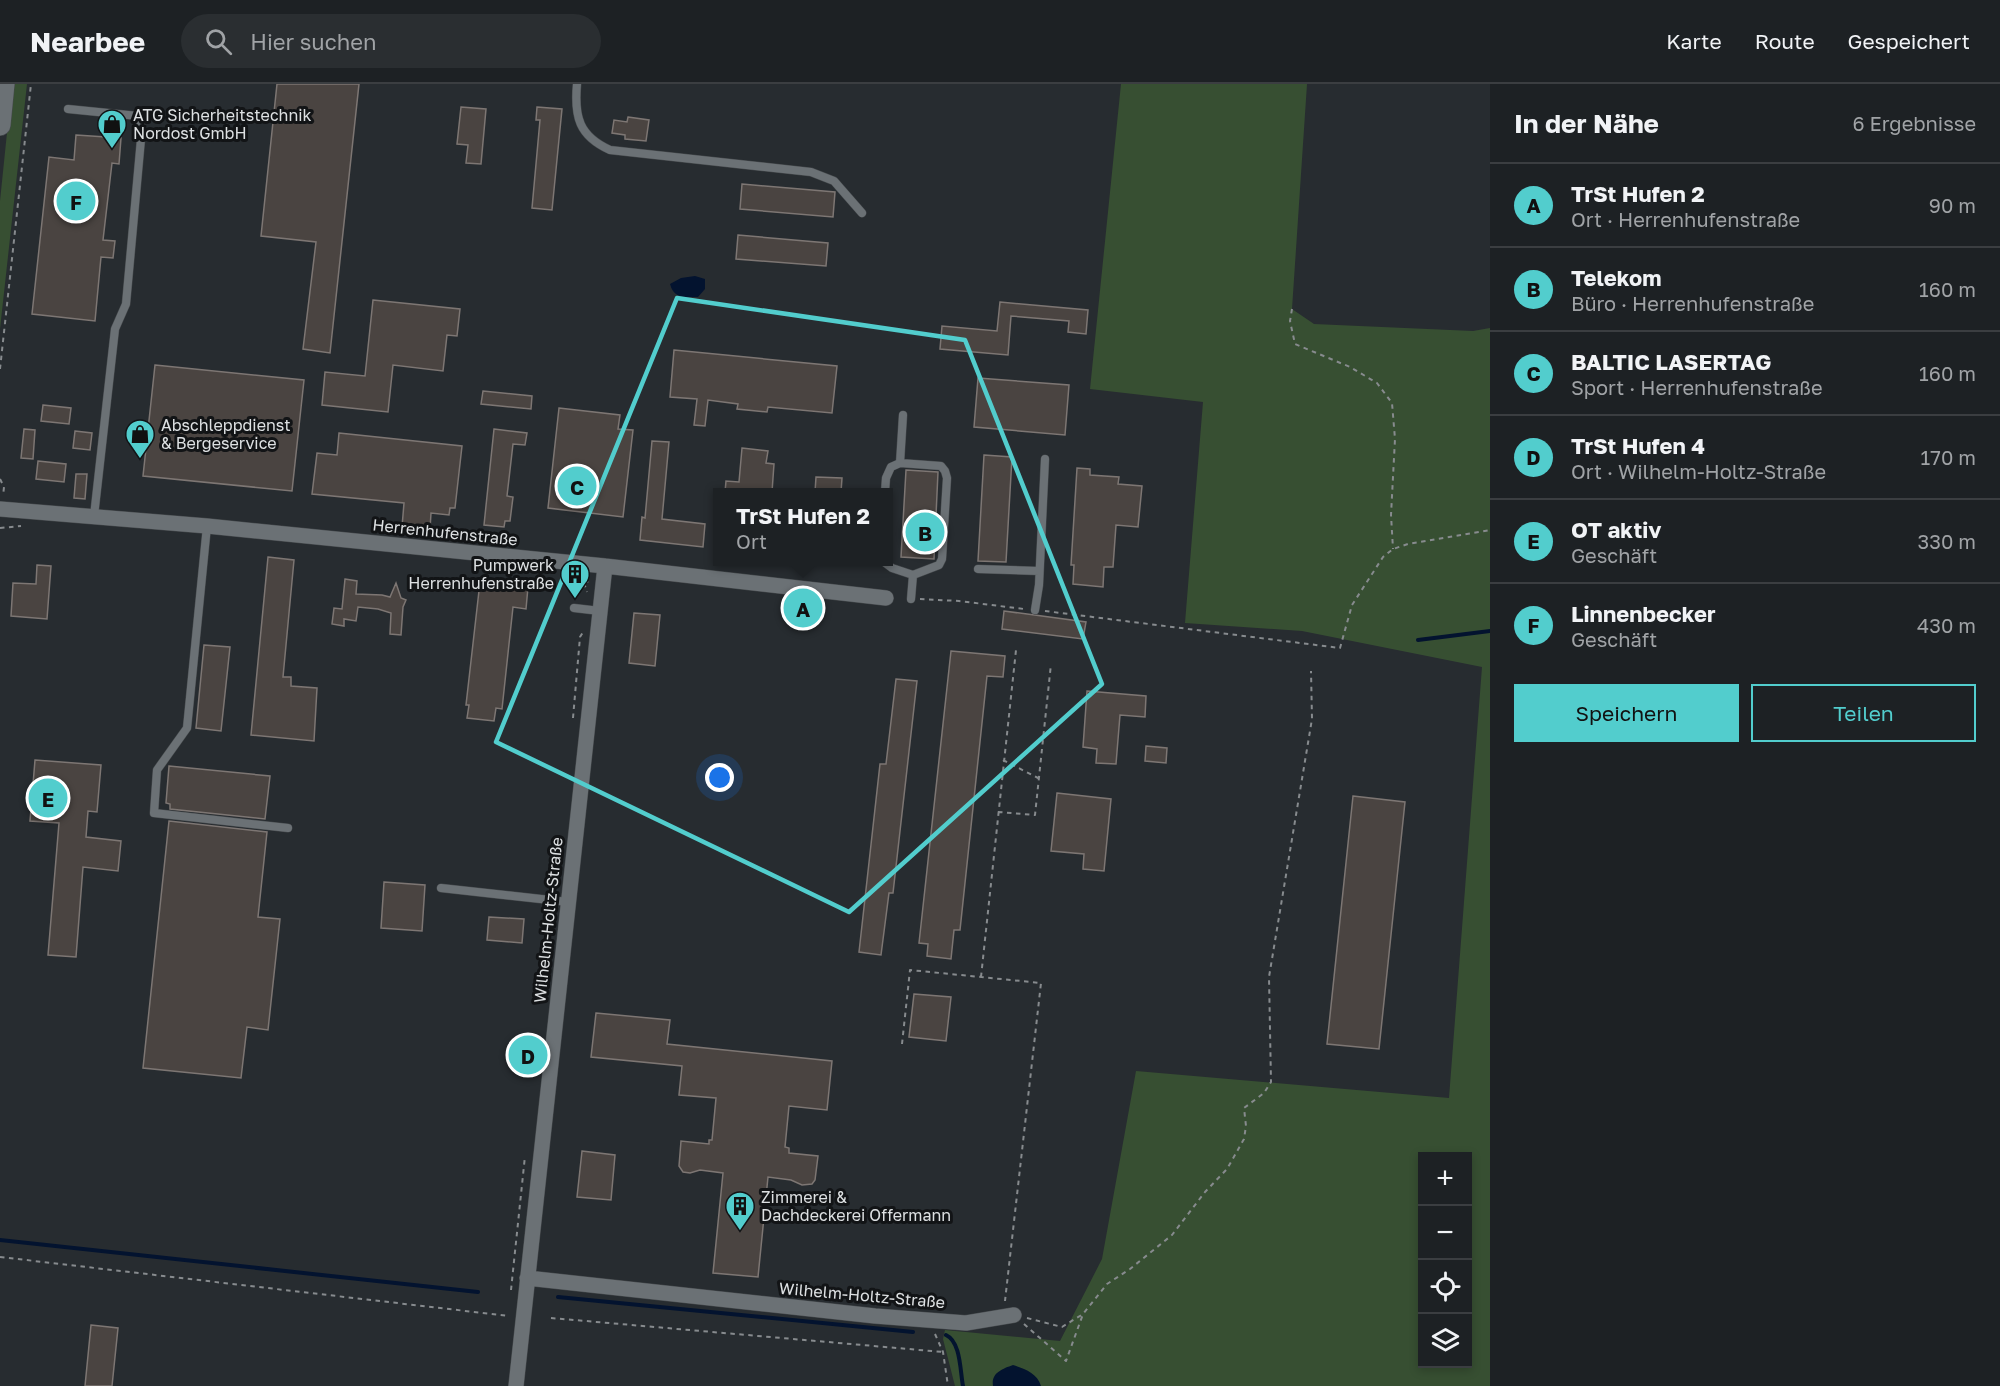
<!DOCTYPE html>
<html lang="de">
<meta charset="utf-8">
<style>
body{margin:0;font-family:"Golos Text",sans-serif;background:#2a2e31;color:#f1f3f6}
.controls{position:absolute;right:18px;bottom:18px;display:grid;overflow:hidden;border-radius:0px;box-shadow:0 3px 9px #0003}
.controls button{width:54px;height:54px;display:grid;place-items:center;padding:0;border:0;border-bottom:2px solid #3b3e41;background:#1d2124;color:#f1f3f6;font:30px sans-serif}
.you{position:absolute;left:720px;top:694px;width:21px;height:21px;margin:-15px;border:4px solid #fff;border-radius:50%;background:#1a73e8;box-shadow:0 0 0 9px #1a73e833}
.badge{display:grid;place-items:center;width:39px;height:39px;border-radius:50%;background:#52cdcd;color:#111;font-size:20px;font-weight:700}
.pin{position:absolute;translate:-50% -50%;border:3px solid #fff;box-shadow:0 2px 6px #0006}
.popup{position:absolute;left:713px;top:404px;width:180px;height:78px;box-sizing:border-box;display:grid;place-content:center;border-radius:0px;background:#1d2124;filter:drop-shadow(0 2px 4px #0005);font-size:20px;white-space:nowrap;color:#a0a3a6}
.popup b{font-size:22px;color:#f1f3f6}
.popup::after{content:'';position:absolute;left:50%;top:100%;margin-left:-12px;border:12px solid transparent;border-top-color:#1d2124}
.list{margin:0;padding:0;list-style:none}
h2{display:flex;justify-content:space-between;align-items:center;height:78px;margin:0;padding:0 24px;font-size:26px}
h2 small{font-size:20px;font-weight:400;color:#a0a3a6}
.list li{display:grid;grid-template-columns:39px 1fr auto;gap:18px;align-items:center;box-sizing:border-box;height:84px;padding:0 24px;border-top:2px solid #3b3e41}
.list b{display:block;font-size:22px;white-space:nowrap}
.list p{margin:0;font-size:20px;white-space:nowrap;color:#a0a3a6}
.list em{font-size:20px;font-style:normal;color:#a0a3a6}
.actions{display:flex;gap:12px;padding:18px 24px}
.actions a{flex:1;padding:14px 0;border:2px solid #52cdcd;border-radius:0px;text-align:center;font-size:21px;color:#52cdcd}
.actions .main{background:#52cdcd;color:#111}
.icon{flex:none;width:33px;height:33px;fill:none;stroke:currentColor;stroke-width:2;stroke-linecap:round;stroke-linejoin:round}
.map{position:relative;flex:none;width:1490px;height:1302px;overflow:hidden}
header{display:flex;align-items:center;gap:36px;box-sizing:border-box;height:84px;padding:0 30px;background:#1d2124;border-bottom:2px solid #3b3e41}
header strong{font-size:28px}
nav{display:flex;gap:33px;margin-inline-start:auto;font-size:21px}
.search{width:420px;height:54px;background:#2a2e31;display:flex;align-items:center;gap:15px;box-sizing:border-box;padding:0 21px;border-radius:33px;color:#a0a3a6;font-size:22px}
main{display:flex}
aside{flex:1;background:#1d2124}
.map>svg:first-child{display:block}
</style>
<header>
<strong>Nearbee</strong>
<div class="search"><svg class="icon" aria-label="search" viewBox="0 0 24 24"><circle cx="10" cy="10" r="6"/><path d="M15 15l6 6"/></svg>Hier suchen</div>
<nav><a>Karte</a><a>Route</a><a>Gespeichert</a></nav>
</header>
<main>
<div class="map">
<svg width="1490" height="1302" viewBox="0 0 1490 1302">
<rect width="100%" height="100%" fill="#272c30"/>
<!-- green -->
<path fill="#374f32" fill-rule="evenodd" d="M12 0H27L0 245V117Z
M1121 0H1307L1292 225 1314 240 1473 247 1490 244V1302H955L943 1255 945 1246 1060 1257 1102 1175 1136 987 1449 1014 1482 583 1302 547 1185 539 1203 318 1090 305ZM1422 1072H1468V1280H1422Z"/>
<!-- water -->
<path fill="#03132f" d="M695 192 705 195V205L698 213C684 213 674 215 670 200L681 194Z
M1013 1281C1025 1285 1037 1289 1041 1302H993C991 1289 1002 1285 1013 1281Z"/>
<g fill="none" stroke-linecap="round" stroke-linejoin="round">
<!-- stream -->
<path stroke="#03132f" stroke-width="4" d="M1418 556 1490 547
M0 1156 478 1208
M558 1213 913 1248
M946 1251C961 1258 960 1287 963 1302"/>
</g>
<!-- building -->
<path fill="#4a4441" stroke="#7d7673" stroke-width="1.5" d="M277 0H359L330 269 303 265 316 158 261 152Z
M461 23 486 25 481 80 466 79 468 61 457 60Z
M537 23 562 25 552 126 532 124 540 36H536Z
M628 33 649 36 646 57 625 55V51L612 49 614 36 627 38Z
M76 51 121 54 119 80 112 79 103 156 115 157 113 174 101 173 95 237 32 230 49 73 74 76Z
M742 100 835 108 833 133 740 125Z
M738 151 828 159 826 182 736 175Z
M373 216 460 225 457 252 447 251 443 287 393 281 388 328 322 321 325 288 365 292Z
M1000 218 1088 226 1086 250 1068 248 1069 237 1011 232 1008 271 940 265 942 242 997 247Z
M674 266 837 282 832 329 768 323 767 328 737 325 738 320 708 316 705 342 694 341 697 315 670 313Z
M155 281 304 296 292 407 143 392Z
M978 294 1069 301 1065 351 974 343Z
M483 307 532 312 531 325 481 320Z
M43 321 71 324 69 340 41 337Z
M559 324 620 331 618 345 633 346 623 433 548 424Z
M24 345 35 346 33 375 21 374Z
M494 345 527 349 525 361 513 360 507 412 513 413 510 437H505L504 443 484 441Z
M75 347 92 349 90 366 73 364Z
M339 349 462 362 455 424H450L449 431 431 429 430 445 402 443 404 419 312 410 317 369 337 371Z
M652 357 669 358 662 435 705 440 703 463 640 456 642 433 645 434Z
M742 364 768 367 766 379 774 380 772 408H725L726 397 739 398Z
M984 371 1012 373 1006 478 978 477Z
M38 377 66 380 64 398 36 395Z
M1077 384 1090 385V391L1119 393 1118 400 1142 402 1138 443 1116 441 1113 483H1104L1103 503 1073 500 1074 481H1071Z
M906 386 938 388 934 475 901 473Z
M76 390H87L85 415 74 414Z
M816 393 842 394 841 408H815Z
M268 473 294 476 283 593H291V602L317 604 314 657 251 651Z
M37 481 51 482 47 535 11 532 13 499 36 500Z
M345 495 357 497 356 510 382 511 390 513 396 499 401 514 406 516 403 523 401 551 390 550 391 529 378 525 358 523 356 537 344 535V542L332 540 334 524 342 525Z
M480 498 528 503 526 525 513 523 502 625 496 624 494 637 467 634 469 621H466Z
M1004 527 1086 538 1083 555 1002 545Z
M634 529 660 531 655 582 629 579Z
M204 561 230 563 221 647 196 644Z
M951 567 1005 572 1003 593 987 592 960 846H954L951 875 927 872 928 860 919 859Z
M896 595 917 597 893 809H889L881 871 859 868 880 680H886Z
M1087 607 1146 612 1145 633 1120 631 1116 680 1096 679 1097 665 1083 663Z
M1146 662 1167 664 1166 679 1145 677Z
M35 676 101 681 97 728 88 727 86 753 121 757 118 787 83 783 76 873 48 871 59 739 30 737Z
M169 682 270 692 265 735 170 725V720L166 719Z
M1057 709 1111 715 1104 787 1083 785 1084 770 1051 767Z
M1353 712 1405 718 1379 965 1327 960Z
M169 737 267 748 258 833 280 835 268 946 247 943 241 994 143 984Z
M384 798 425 801 422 847 381 844Z
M489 833 524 835 522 859 487 856Z
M914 910 951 913 946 957 909 953Z
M596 929 670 936 667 960 832 977 827 1026 789 1022 785 1063 789 1064V1069L818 1072 815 1096 812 1100 802 1101 791 1096 768 1093 758 1193 713 1189 723 1089 700 1086 690 1089 683 1088 679 1082 681 1057 709 1060V1056H712L716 1014 679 1011 682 982 591 973Z
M582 1067 615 1071 611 1116 577 1113Z
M91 1241 118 1244 112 1302H85Z"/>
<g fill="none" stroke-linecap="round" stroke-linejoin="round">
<!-- lane casing -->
<g stroke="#464a4d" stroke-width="9">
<path id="lane" d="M577 0C574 33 579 52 610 66L811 88 834 97 862 129
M68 25 138 32 142 44 126 220 115 245 94 432
M900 379 903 331
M207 442 187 644 157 686 154 729 288 744
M884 478 892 484 913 491 939 481 942 475 947 394 945 387 941 382 900 379 891 383 886 394 885 408
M978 485 1039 487
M911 515 913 491
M574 524 600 527
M1035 526 1039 501 1045 375
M441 804 568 818"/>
</g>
<!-- street casing -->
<g stroke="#464a4d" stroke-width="16">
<path id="street" d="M0 425 207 442 605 482 886 514
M527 1194 875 1232 966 1239 1014 1231
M516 1302 605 482"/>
</g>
<!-- secondary casing -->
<g stroke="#464a4d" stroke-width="22">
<path id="secondary" d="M0 41 4 0"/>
</g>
<!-- path -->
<path stroke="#878b8e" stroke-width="2" stroke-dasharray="4.5 4.5" stroke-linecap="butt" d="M1292 225 1290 237 1295 260 1350 283 1377 299 1392 319 1395 355 1391 431 1393 465
M0 285 31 0
M0 395 4 403 3 412
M0 444 21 442
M576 495 584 499 589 497
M584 499 587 508
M920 515 959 517 1024 525
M1045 527 1340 564 1352 521 1383 473 1393 465 1408 460 1490 446
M573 634 580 553 583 548
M1003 676 1038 694
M998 728 1035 731 1051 580
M981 893 1016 566
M902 960 910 886 1041 899 1005 1217
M0 1173 509 1232
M511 1206 525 1072
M551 1234 943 1268
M1027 1234 1062 1243 1083 1230
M1024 1240 1066 1277 1083 1230 1107 1200 1130 1185 1172 1151 1205 1108 1227 1085 1244 1055 1246 1042 1244 1024 1264 1009 1271 998 1269 893 1312 635 1311 587
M935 1250 943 1268 948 1302"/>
<!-- lane -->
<use href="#lane" stroke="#6b7175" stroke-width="8"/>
<!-- street -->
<use href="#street" stroke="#6b7175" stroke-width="15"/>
<!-- secondary -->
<use href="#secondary" stroke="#6b7175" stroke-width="21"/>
</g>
<!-- marked area -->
<path fill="none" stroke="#52cdcd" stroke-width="4.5" stroke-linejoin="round" d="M677 214 965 256 1102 600 849 828 496 658Z"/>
<!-- icons -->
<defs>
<g id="shop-pin" transform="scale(1.5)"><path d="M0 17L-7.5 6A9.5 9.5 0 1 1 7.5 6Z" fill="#52cdcd" stroke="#121416"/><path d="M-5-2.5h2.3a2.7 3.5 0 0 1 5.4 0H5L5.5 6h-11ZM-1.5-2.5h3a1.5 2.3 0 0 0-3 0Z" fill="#111"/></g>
<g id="building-pin" transform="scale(1.5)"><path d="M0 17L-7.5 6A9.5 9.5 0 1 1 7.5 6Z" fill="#52cdcd" stroke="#121416"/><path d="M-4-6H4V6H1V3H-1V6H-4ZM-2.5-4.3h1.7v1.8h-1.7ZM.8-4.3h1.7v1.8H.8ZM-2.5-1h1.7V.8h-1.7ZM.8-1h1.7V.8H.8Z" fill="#111"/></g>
</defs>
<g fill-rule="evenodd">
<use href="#shop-pin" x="112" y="40"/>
<use href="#shop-pin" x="140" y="350"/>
<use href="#building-pin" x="575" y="490"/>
<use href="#building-pin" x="740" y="1122"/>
</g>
<g text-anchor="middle" stroke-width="6" stroke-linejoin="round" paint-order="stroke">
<!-- poi labels -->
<g font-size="16" fill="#dee1e3" stroke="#121416" text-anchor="start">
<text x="133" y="37">ATG Sicherheitstechnik<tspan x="133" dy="18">Nordost GmbH</tspan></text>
<text x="161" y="347">Abschleppdienst<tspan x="161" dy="18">&amp; Bergeservice</tspan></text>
<text x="554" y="487" text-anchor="end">Pumpwerk<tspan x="554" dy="18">Herrenhufenstraße</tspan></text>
<text x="761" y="1119">Zimmerei &amp;<tspan x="761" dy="18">Dachdeckerei Offermann</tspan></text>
</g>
<!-- street labels -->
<g font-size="16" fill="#dee1e3" stroke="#121416">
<text transform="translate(445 448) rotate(6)" y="6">Herrenhufenstraße</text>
<text transform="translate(548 836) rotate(-84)" y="6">Wilhelm-Holtz-Straße</text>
<text transform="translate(862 1211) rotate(5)" y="6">Wilhelm-Holtz-Straße</text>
</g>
</g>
</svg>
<div class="controls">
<button>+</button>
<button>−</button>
<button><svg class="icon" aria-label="locate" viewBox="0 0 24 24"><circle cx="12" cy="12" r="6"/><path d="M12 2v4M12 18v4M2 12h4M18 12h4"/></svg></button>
<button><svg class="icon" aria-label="layers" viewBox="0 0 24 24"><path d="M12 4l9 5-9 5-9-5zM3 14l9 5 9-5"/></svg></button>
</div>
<div class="you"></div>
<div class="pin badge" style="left:803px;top:524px">A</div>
<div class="popup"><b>TrSt Hufen 2</b>Ort</div>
<div class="pin badge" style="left:925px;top:448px">B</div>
<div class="pin badge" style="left:577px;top:402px">C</div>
<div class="pin badge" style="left:528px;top:971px">D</div>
<div class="pin badge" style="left:48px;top:714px">E</div>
<div class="pin badge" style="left:76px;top:117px">F</div>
</div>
<aside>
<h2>In der Nähe<small>6 Ergebnisse</small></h2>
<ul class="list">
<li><span class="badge">A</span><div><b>TrSt Hufen 2</b><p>Ort · Herrenhufenstraße</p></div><em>90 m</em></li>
<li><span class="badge">B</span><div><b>Telekom</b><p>Büro · Herrenhufenstraße</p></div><em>160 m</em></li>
<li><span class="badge">C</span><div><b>BALTIC LASERTAG</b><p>Sport · Herrenhufenstraße</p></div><em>160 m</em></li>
<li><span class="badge">D</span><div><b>TrSt Hufen 4</b><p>Ort · Wilhelm-Holtz-Straße</p></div><em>170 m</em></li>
<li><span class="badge">E</span><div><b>OT aktiv</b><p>Geschäft</p></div><em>330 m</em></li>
<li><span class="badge">F</span><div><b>Linnenbecker</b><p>Geschäft</p></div><em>430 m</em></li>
</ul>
<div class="actions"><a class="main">Speichern</a><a>Teilen</a></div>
</aside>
</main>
